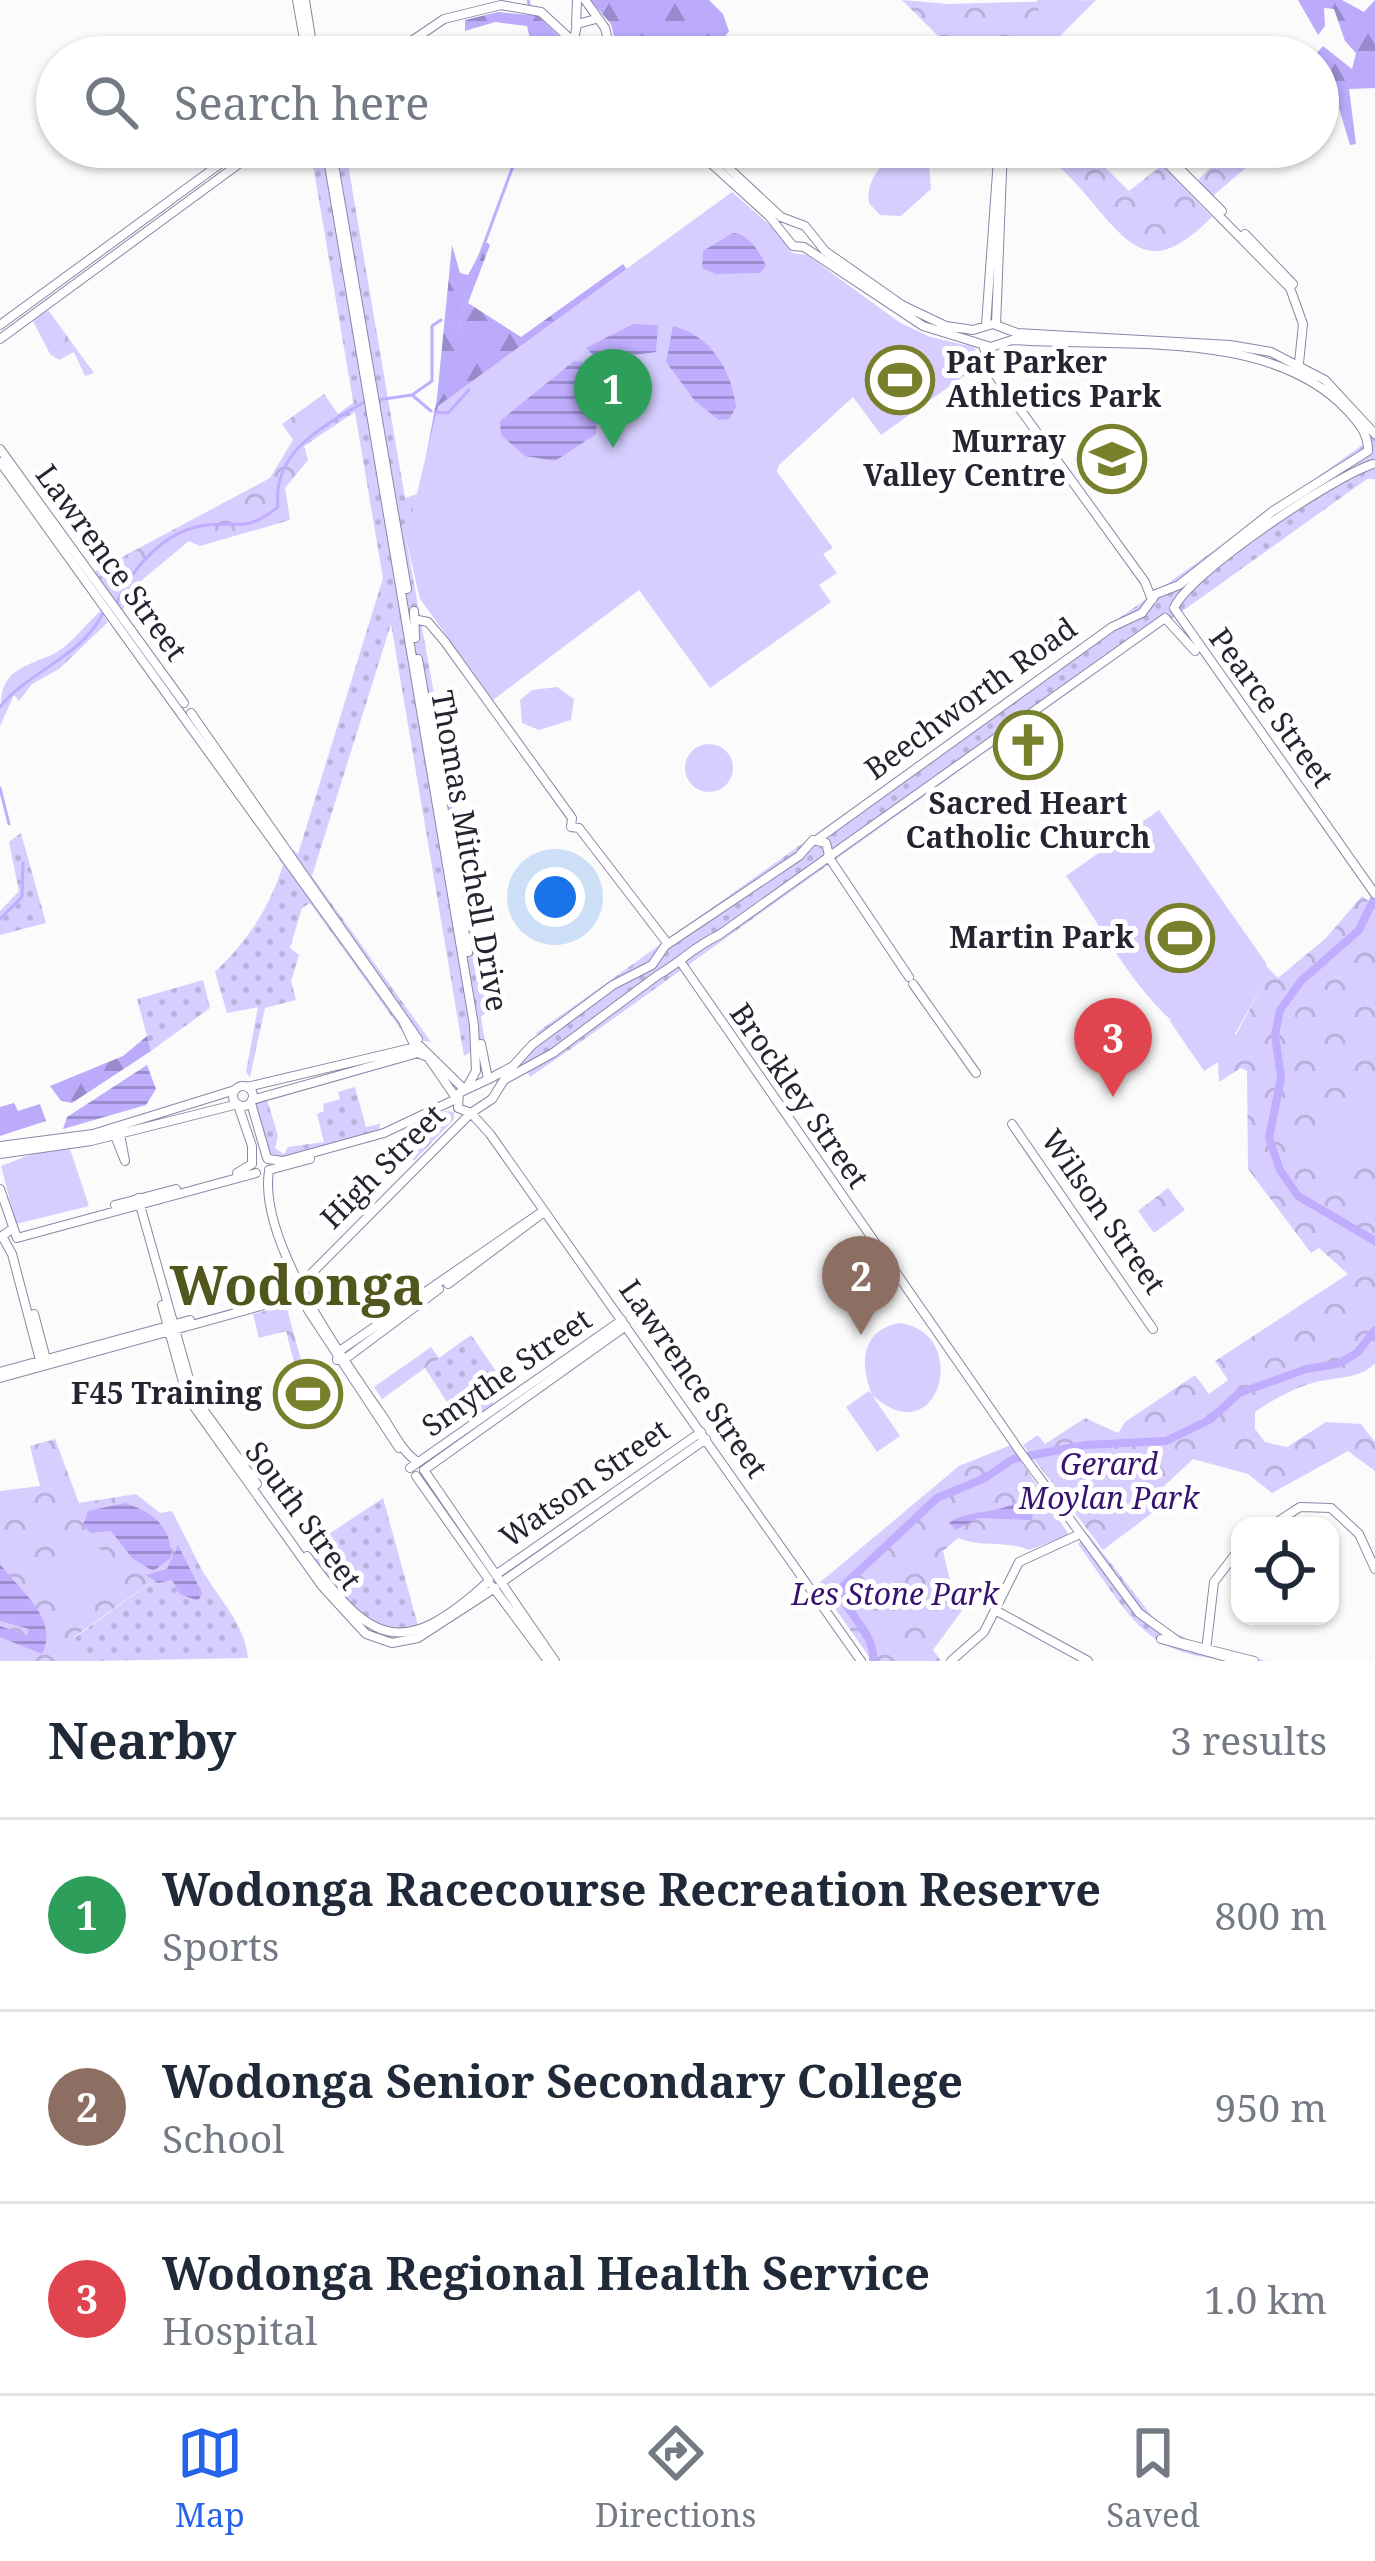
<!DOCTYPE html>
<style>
body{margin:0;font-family:"Noto Serif",serif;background:#f2f2f3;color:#1f2937}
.controls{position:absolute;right:36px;bottom:36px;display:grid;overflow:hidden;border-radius:24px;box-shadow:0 3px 9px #0004}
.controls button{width:108px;height:108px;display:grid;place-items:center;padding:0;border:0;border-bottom:3px solid #e0e1e3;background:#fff;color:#1f2937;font:60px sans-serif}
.you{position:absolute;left:555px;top:897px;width:42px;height:42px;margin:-30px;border:9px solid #fff;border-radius:50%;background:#1a73e8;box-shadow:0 0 0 18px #1a73e833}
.badge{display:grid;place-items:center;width:78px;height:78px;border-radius:50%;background:#2563eb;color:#fff;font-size:39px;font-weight:700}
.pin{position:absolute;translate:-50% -99px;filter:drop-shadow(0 3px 6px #0008)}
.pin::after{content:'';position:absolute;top:63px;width:42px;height:36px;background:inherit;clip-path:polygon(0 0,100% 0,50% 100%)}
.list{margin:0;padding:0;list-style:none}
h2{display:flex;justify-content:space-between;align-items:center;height:156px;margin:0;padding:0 48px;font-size:51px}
h2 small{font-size:39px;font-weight:400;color:#747a83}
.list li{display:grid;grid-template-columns:78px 1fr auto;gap:36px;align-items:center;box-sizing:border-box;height:192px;padding:0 48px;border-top:3px solid #e0e1e3}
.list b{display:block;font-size:45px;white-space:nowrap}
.list p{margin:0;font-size:39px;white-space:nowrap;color:#747a83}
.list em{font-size:39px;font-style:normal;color:#747a83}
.icon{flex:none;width:66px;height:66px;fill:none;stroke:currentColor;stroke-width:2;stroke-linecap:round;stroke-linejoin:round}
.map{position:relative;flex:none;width:1375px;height:1661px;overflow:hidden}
.search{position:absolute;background:#fff;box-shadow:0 3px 9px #0004;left:36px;right:36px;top:36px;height:132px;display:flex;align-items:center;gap:30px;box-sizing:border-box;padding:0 42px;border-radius:66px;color:#747a83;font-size:45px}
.sheet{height:732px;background:#fff}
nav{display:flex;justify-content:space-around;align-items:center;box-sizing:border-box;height:168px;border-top:3px solid #e0e1e3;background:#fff;font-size:33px;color:#747a83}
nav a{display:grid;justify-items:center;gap:6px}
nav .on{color:#2563eb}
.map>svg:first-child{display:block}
</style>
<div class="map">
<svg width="1375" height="1661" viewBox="0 0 1375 1661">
<defs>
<pattern id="grass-dots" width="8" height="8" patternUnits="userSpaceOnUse" patternTransform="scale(3)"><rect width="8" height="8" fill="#d7ceff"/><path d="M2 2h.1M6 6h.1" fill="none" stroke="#b9b1db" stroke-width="1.8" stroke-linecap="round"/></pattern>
<pattern id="forest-firs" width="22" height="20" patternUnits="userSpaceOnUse" patternTransform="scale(3)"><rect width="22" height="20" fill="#bcaafb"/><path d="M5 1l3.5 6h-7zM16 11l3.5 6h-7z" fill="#998acc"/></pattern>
<pattern id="park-crowns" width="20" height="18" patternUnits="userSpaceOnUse" patternTransform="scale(3)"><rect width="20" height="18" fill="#d7ceff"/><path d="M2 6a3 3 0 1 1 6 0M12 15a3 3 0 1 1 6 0" fill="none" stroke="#b9b1db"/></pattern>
<pattern id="water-rules" width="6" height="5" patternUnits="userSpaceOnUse" patternTransform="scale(3)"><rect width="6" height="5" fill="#bfadfe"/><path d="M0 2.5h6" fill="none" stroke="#9b8dce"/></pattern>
</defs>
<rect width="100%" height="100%" fill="#fbfbfb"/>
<!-- grass -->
<path fill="url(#grass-dots)" d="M310 147H345L405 498 420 493 406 539 491 1009 481 1016 485 1044 464 1056 391 624 312 876 431 1042 407 1038 310 903 302 908 290 948 299 955 291 981 296 1000 265 1008 250 1077 246 1072 258 1007 227 1013 215 972C248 940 269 909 283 865L279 859 293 850 298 854 383 578Z
M1375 436V479H1367L575 1046 530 1077 524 1066 497 1084 495 1079 541 1040 536 1033Z
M21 833 46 923 0 935V911L19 891 9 842Z
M203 980 210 1008 151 1051 137 999Z
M355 1087 366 1127 380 1124 379 1132 283 1159 270 1156 255 1102 266 1096 278 1136 275 1148 284 1154 288 1147 324 1142 317 1114 324 1111 323 1104 340 1099 338 1092Z
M471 1335 496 1371 479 1383 494 1405 475 1417 468 1407 456 1416 425 1368Z
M383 1498 419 1629C368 1643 335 1591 310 1555L326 1536Z
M1088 1534 1159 1625 1189 1640 1266 1661C1148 1661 1142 1634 1078 1544Z
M193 1552C208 1589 245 1619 248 1658L90 1661 74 1638Z"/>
<!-- forest -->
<path fill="url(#forest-firs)" d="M590 0H709L723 14 729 31 710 57H619L611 24Z
M1298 0H1342L1364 12 1375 0V88L1349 89 1356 144 1350 145 1339 108 1319 91 1318 57H1313L1323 46 1352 69 1356 53 1345 41 1334 9 1324 8 1325 26 1318 35Z
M498 12 538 16 566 43 534 57 527 26 495 22 465 31V20Z
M486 242 490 245 468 303 521 337 623 264 628 271 426 456 437 398 452 245 460 273 468 275Z
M147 1036 151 1051 72 1103 61 1101 50 1086 123 1056Z
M14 1103 18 1111 40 1104 46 1121 0 1136V1107Z"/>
<!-- park -->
<path fill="url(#park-crowns)" d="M902 0 949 4 1096 0 1039 57H959Z
M1039 147H1084L1129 191 1162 165 1212 217C1152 277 1132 250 1086 195 1072 178 1055 163 1039 147Z
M1231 147H1270L1213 196 1198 180Z
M48 310 94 373 85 376 74 352 59 360 50 354 33 321Z
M324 394 338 414 354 402 355 412 304 446 308 460 285 488 290 520 200 546 189 541 142 580 122 611 94 572 270 478 293 440 282 424Z
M100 611 108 622 59 669 32 684 19 701 14 695 0 726C0 678 5 673 49 656 68 649 86 624 100 611Z
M1362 896 1375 906V1363C1359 1381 1331 1376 1309 1384 1290 1390 1271 1401 1255 1412V1429L1265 1442 1287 1447 1326 1422 1361 1424 1375 1442V1471L1348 1451 1272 1493 1248 1474 1193 1459 1160 1490 1168 1501 1103 1550 1023 1445 1038 1435 1045 1444 1085 1418 1118 1433 1125 1422 1195 1375 1209 1394 1228 1380 1215 1361 1348 1274 1319 1248 1311 1253 1248 1169 1247 1071 1241 1068 1219 1082 1218 1062 1204 1071 1169 1020 1236 1035 1267 976 1264 964 1278 978 1326 938Z
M445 1111 454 1112V1119L414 1161 400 1135Z
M1168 1188 1185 1210 1154 1233 1138 1211Z
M286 1305 301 1360 294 1362 286 1331 259 1338 253 1314Z
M431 1347 439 1358 382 1399 374 1387Z
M55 1439 79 1503 136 1494 160 1513 172 1511 193 1552 74 1637 90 1661H0V1491L40 1486 30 1446Z
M1011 1445 1069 1535 1029 1550C1005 1540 983 1548 958 1538L943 1551 951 1585 970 1600 933 1650 941 1661H872L818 1584 959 1466Z"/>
<!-- pitch -->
<path fill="#d7ceff" d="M1037 0H1082L1073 19 1055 27 1040 19Z
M908 150 929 164 931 189 901 216 880 215 869 203C865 179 885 156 908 150Z
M732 192 781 235 792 253 807 255 899 322 930 337 974 347 981 364 881 435 853 397 779 465 777 472 833 548 823 554 837 573 819 585 831 602 710 688 639 590 493 700 420 599 406 539 438 406Z
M557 687 574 699 571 720 539 730 522 723 520 700 532 690Z
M685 768a24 24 0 1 1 48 0a24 24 0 1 1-48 0Z
M1159 810 1266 963 1268 975 1225 1052C1151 1030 1109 936 1066 876Z
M1352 1101 1375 1111V1150L1355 1165 1342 1166 1320 1150C1314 1126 1329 1109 1352 1101Z
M70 1149 89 1206 16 1224 1 1166 32 1154Z
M899 1323C972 1331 940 1457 872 1395L900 1436 877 1452 846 1407 869 1391 872 1394C859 1363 862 1330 899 1323Z
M1117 1462 1139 1473 1143 1496 1118 1515 1090 1514 1077 1501 1075 1478 1089 1467Z
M84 1540 106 1553 109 1582 85 1606 59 1609 41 1592C38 1564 59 1548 84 1540Z"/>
<!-- water -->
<path fill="url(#water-rules)" d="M733 233C748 233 761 253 766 266L760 273 716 274 702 268 703 251Z
M633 324 658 325 656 352 629 356 607 369 586 348Z
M673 326C710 335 732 370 736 407L729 419 719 420 695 401 666 362Z
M574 361 583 362 598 390 596 434 555 461 525 456 501 435 500 421Z
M147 1065 156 1089 146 1105 63 1129 67 1117Z
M1016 1502 1033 1512 1032 1520 978 1518 956 1530 949 1523C967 1509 995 1515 1016 1502Z
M125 1503C153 1512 172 1527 171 1558L153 1571 132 1558 111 1531 91 1533 83 1525 88 1511Z
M178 1545 202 1593 198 1601 180 1594 172 1580 158 1583 146 1575 167 1569Z
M0 1564C19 1590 60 1619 42 1654L0 1637V1626L27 1635 29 1629 0 1621Z"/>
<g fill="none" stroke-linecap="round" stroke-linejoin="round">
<!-- stream -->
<path stroke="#bfadfe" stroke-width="3" d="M528 0 529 4
M530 13 539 57
M446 321 466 335
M459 329 466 293 520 147
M412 395 432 381V326L441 320
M377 400 412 395 431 411
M435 412 448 413 469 390
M116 604C132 568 164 530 207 525 243 521 244 533 278 507 272 451 323 427 364 402
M0 707C30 670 82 657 103 613
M0 788 9 824
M0 919 22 897 23 863"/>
<!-- river -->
<path stroke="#bfadfe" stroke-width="8" d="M1375 897 1359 930 1301 981 1280 1010 1275 1035 1281 1078 1269 1138 1280 1170 1298 1196 1375 1241
M873 1661C875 1631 846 1616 840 1589L937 1498 985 1478 1013 1459 1085 1445 1166 1441 1211 1419 1239 1393 1306 1369 1338 1364 1357 1353 1375 1330"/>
<!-- secondary casing -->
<g stroke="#8c86a6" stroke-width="10">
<path id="secondary" d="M297 0 307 57
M305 0 314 57
M585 0 605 28 612 57
M576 24 577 0
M574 40 577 24 596 19
M1050 49a7 7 0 1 1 14 0a7 7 0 1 1-14 0Z
M388 57 444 19 501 5 541 12 580 48 601 57
M326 147 474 1025 476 1071 467 1087
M331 147 407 589
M693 147 769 216 793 246 804 247 923 326 991 347 1012 340C1118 348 1269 328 1346 409 1357 421 1367 431 1368 448
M706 147 781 217 805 226 825 251 902 305 946 326 973 330 993 324 1017 333 1230 345 1271 352 1325 380 1375 434
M1151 147 1290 288 1303 324 1299 363
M1173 162 1222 211
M1245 234 1293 284
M0 325 243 147
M986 325 998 159
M996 325 1003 147
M0 339 262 147
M983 345 991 369 1145 582 1152 600
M0 449 184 703
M0 462 176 707
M1174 608 1375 894
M1174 608C1190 572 1333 477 1373 464
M414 611 415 638
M1165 618 1195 651
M418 620 428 622 445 642 572 818 571 827 579 828 668 944
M418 659 468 952
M176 707 403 1021 418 1053 428 1057 456 1098
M191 713 418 1039
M818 839 1112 627 1142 613 1156 594 1179 585 1273 511 1368 451
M828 856 909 977
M682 964 1019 1450 1139 1613 1179 1642 1254 1661
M913 984 976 1073
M481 1044 488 1079
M489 1079 459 1093 458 1108 471 1113 490 1134 861 1661
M489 1079 513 1066 532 1045 613 985 652 965 665 946 799 856 813 840 826 843 829 855
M233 1096a10 10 0 1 1 20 0a10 10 0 1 1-20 0Z
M247 1087 420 1046 464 1089
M252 1100 418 1053
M251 1103 267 1158
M238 1105 252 1146V1164
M1012 1124 1153 1329
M113 1131 125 1161 119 1129
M0 1146 93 1134 235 1090
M0 1154 91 1141 238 1104
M268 1159 283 1161 384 1133 456 1099
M269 1170 310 1159
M269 1171C258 1240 341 1356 379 1411 391 1427 402 1453 418 1462
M237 1173 252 1164
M0 1189 17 1238
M138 1198 193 1393
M115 1205 176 1189
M12 1229 2 1236 12 1254 41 1364
M17 1238 256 1173
M448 1284 544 1212
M162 1305 186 1393
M308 1310 399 1448
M34 1314 47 1363
M345 1359 439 1289
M337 1360 338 1352 543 1211
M0 1372 190 1320
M0 1378 286 1299 471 1113 492 1099 504 1080 553 1053 658 975C681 962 693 947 719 935L1165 618
M195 1398 257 1484
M190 1401 322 1586 366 1634 392 1643 418 1638 495 1588
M410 1468 622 1320
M424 1470 626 1326
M424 1470 555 1661
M416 1476 489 1580
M1271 1526 1300 1507 1331 1508 1359 1534 1375 1569
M307 1556C371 1644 402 1661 489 1581
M497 1574 701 1432
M502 1582 706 1439
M493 1587 548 1661
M995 1610 1088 1661
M1161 1639 1241 1661
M1206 1651 1214 1582 1240 1548
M951 1661 984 1632 1019 1562 1080 1534"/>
</g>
<!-- secondary -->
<use href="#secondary" stroke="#fff" stroke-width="8"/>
</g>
<!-- icons -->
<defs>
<g id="stadium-ring" transform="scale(3.45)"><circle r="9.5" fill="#fff" stroke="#79802b" stroke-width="1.5"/><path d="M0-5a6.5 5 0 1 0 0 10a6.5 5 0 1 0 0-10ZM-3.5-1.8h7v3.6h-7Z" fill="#79802b"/></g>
<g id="university-ring" transform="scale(3.45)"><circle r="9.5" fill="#fff" stroke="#79802b" stroke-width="1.5"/><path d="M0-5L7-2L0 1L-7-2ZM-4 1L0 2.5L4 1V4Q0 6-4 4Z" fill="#79802b"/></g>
<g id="church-ring" transform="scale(3.45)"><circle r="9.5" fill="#fff" stroke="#79802b" stroke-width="1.5"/><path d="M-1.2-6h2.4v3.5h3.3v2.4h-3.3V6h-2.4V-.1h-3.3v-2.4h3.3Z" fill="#79802b"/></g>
</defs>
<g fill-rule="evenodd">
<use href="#stadium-ring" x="900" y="380"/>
<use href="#university-ring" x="1112" y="459"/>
<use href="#church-ring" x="1028" y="745"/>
<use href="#stadium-ring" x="1180" y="938"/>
<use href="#stadium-ring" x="308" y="1394"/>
</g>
<g text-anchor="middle" stroke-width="10" stroke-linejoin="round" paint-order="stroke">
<!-- poi labels -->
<g font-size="30" font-weight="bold" fill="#272431" stroke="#fff" text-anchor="end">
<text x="946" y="373" text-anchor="start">Pat Parker<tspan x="946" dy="34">Athletics Park</tspan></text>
<text x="1066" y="452">Murray<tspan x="1066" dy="34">Valley Centre</tspan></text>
<text x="1028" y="814" text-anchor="middle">Sacred Heart<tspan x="1028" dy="34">Catholic Church</tspan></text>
<text x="1134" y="948">Martin Park</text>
<text x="262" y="1404">F45 Training</text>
</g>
<!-- street labels -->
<g font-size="30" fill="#272431" stroke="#fff">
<text transform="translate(111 563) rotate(54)" y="10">Lawrence Street</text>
<text transform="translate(971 699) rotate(-36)" y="10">Beechworth Road</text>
<text transform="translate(1271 708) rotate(54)" y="10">Pearce Street</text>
<text transform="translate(469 851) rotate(80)" y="10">Thomas Mitchell Drive</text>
<text transform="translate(799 1096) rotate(55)" y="10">Brockley Street</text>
<text transform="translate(383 1167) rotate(-45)" y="10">High Street</text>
<text transform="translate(1103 1212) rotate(55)" y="10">Wilson Street</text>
<text transform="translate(507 1373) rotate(-35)" y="10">Smythe Street</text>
<text transform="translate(693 1379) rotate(55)" y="10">Lawrence Street</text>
<text transform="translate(585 1484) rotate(-35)" y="10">Watson Street</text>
<text transform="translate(303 1516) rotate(54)" y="10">South Street</text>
</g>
<!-- park labels -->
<g font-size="30" font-style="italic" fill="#37126f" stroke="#fff">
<text x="1109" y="1475">Gerard<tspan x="1109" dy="34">Moylan Park</tspan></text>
<text x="895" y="1605">Les Stone Park</text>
</g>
<!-- town labels -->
<g font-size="54" font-weight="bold" fill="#51561c" stroke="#fff">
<text x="297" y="1305">Wodonga</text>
</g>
</g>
</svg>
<div class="controls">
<button><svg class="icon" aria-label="locate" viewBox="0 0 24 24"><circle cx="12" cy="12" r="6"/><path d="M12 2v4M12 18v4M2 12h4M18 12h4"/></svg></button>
</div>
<div class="you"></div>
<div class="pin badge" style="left:613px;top:448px;background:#2e9e5b">1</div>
<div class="pin badge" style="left:861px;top:1335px;background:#8d6e63">2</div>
<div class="pin badge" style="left:1113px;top:1097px;background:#e0444e">3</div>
<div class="search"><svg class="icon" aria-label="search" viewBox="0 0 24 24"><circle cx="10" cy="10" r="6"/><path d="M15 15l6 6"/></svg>Search here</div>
</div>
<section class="sheet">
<h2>Nearby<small>3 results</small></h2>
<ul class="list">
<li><span class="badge" style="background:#2e9e5b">1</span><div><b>Wodonga Racecourse Recreation Reserve</b><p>Sports</p></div><em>800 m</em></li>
<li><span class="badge" style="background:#8d6e63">2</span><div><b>Wodonga Senior Secondary College</b><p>School</p></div><em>950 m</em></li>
<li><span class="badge" style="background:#e0444e">3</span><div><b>Wodonga Regional Health Service</b><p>Hospital</p></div><em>1.0 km</em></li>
</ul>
</section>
<nav>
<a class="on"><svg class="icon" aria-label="map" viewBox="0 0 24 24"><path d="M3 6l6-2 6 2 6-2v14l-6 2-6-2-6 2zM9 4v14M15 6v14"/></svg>Map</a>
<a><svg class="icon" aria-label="directions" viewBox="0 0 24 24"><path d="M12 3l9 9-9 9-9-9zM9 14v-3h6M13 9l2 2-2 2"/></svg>Directions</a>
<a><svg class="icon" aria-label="saved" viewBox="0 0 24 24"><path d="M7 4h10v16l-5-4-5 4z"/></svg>Saved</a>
</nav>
